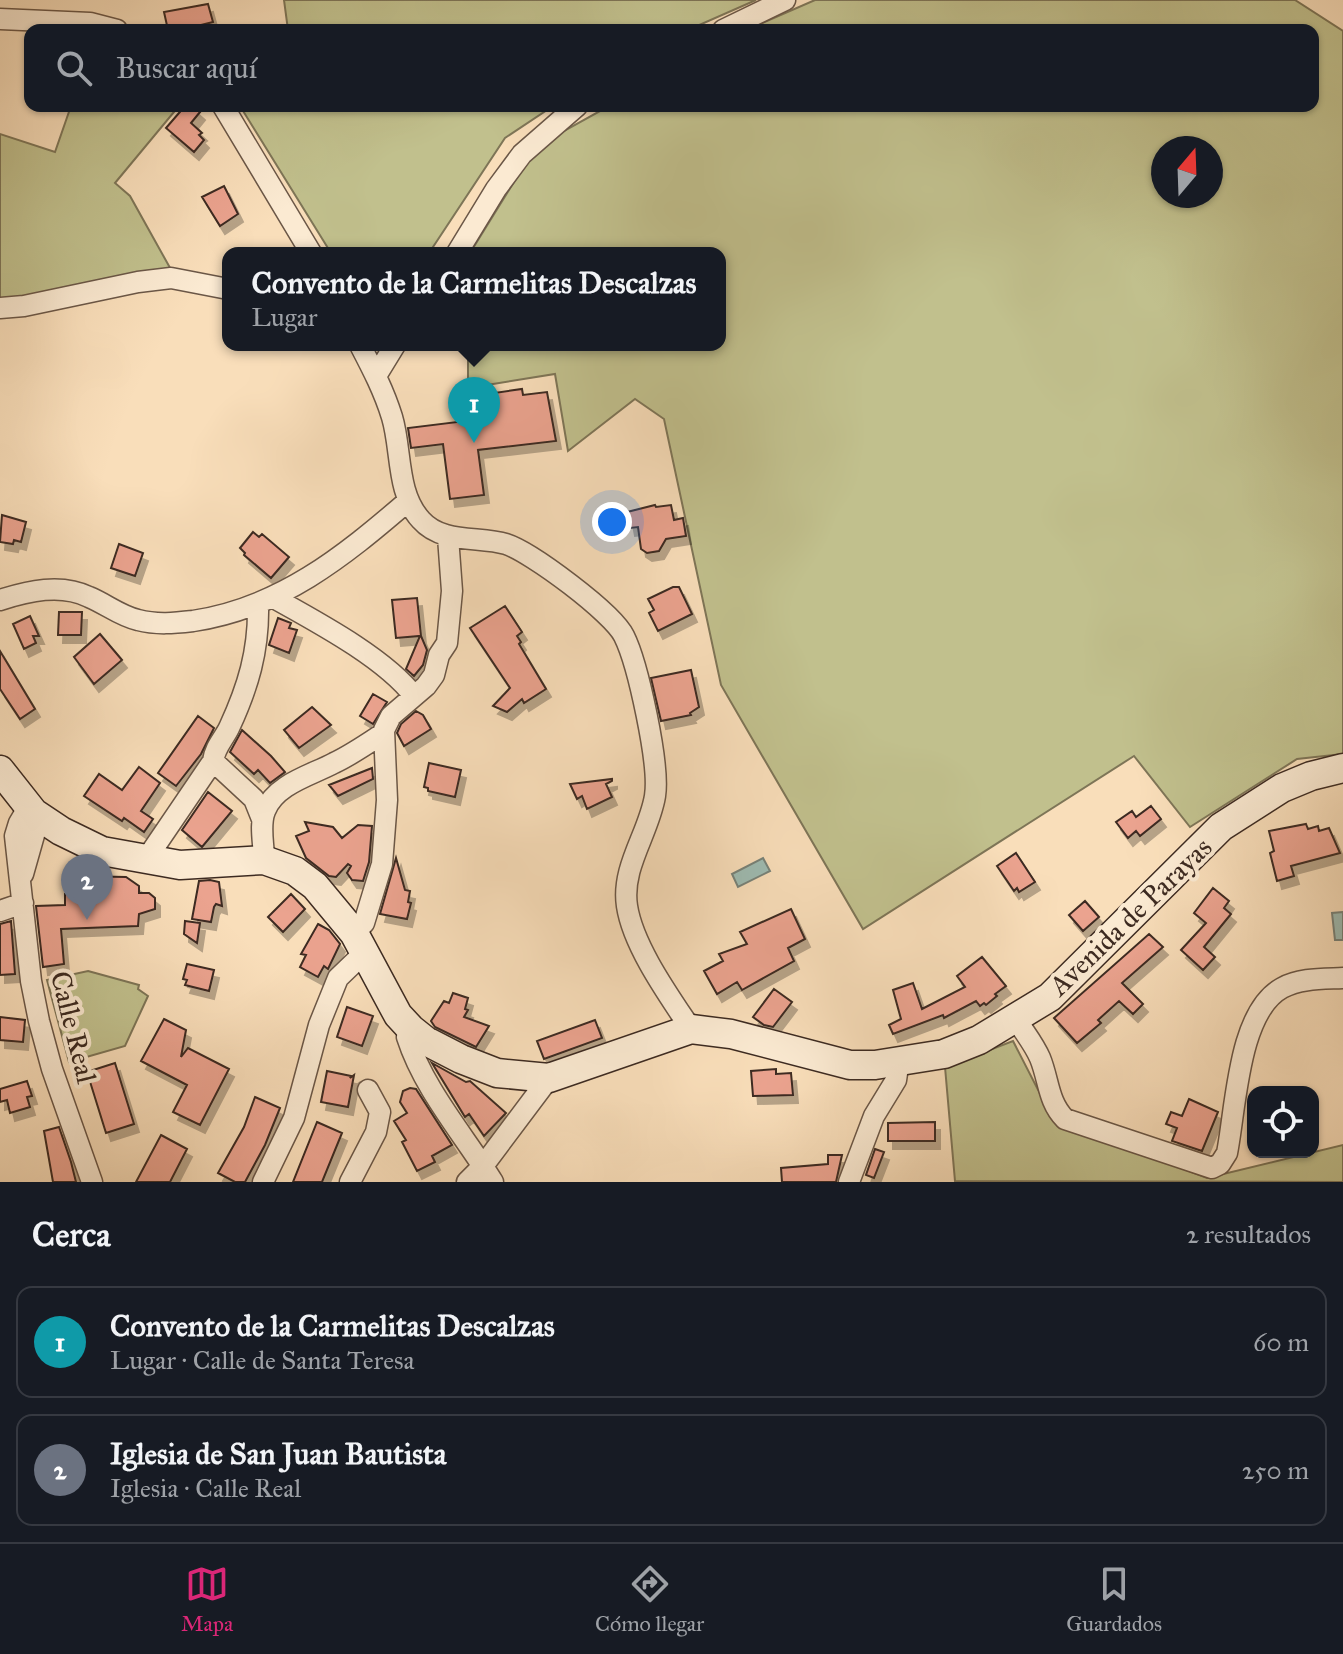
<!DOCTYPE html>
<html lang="es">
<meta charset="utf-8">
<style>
body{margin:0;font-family:"IM FELL Great Primer",serif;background:#20242c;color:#f1f3f6}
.controls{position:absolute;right:24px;bottom:24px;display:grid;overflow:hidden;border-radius:16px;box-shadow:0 2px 6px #0004}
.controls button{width:72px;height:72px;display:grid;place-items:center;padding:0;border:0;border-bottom:2px solid #363941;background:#171b24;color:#f1f3f6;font:40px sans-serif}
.compass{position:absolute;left:1151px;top:136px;width:72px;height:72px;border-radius:50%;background:#171b24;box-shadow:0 2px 6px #0004;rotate:19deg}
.you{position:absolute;left:612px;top:522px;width:28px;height:28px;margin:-20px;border:6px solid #fff;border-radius:50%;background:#1a73e8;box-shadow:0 0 0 12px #1a73e833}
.badge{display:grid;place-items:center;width:52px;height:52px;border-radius:50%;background:#db2777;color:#fff;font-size:26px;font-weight:700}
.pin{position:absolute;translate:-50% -66px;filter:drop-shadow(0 2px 4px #0008)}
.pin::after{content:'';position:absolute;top:42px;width:28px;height:24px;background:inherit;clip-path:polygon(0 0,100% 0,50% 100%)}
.popup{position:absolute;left:222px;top:247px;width:504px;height:104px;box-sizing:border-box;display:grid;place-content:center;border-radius:16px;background:#171b24;filter:drop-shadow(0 2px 6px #0005);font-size:26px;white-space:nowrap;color:#9ea1a6}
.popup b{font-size:30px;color:#f1f3f6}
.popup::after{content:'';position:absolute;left:50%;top:100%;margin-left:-16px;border:16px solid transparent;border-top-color:#171b24}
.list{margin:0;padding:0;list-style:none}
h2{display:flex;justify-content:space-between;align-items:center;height:104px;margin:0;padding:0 32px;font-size:34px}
h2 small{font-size:26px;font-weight:400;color:#9ea1a6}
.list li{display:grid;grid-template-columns:52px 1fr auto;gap:24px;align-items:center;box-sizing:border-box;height:112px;margin:0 16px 16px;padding:0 16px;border:2px solid #363941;border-radius:16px}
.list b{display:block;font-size:30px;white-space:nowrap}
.list p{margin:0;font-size:26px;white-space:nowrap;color:#9ea1a6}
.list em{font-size:26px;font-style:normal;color:#9ea1a6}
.icon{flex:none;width:44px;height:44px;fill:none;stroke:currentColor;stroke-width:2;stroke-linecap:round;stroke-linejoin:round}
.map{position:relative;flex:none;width:1343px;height:1182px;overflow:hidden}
.search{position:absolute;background:#171b24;box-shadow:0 2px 6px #0004;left:24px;right:24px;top:24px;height:88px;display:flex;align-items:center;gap:20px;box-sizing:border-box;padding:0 28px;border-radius:16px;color:#9ea1a6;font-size:30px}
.sheet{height:360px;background:#171b24}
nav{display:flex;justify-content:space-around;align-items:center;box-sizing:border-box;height:112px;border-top:2px solid #363941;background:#171b24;font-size:22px;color:#9ea1a6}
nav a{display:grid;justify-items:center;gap:4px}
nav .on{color:#db2777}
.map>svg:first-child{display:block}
</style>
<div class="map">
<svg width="1343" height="1182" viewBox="0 0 1343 1182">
<defs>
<filter id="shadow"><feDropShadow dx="5" dy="8" stdDeviation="0" flood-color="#0004"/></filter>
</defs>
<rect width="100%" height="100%" fill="#f9deba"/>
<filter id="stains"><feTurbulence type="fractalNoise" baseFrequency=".0025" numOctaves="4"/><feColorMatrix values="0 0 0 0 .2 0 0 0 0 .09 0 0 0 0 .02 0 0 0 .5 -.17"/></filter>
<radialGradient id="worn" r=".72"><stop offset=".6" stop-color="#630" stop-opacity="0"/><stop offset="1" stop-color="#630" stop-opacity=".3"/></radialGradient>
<!-- green -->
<path fill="#c1c08d" stroke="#7e7557" stroke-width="2" fill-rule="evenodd" d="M284 0H756L688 30H288Z
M815 0H1295L1343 31V754L1297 759 1190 827 1134 756 863 929 721 685 664 419 635 399 568 451 555 374 468 388V345H720V253H470L527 161 562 132 609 106H1313V30H746ZM1163 148H1211V196H1163Z
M71 106H179L115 183 130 196 174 275 0 300V134L55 152Z
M240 106H553L505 138 429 253H331Z
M88 971 139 985 138 989 148 996 125 1046 69 1062 47 980Z
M1013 1041 1053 1119 1207 1178 1343 1145V1182L955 1181 945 1067Z"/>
<!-- water -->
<path fill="#9ebcb3" stroke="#778279" stroke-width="2" d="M763 858 770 871 738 887 732 874Z
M1343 912V940H1335L1332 913Z"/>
<!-- building -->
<path fill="#eba38f" stroke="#3c2a21" stroke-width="2" filter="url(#shadow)" d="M208 4 213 22 181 30H168L164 12Z
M185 106H193L200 112 191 123 202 133 199 135 204 140 194 152 166 128Z
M224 186 238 214 220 226 202 197Z
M522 389 523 395 547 392 556 441 478 450 484 495 450 499 443 444 411 448 408 428 466 421 463 402 494 398V393Z
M655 505 656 507 671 505 674 520 683 518 686 536 666 539 659 551 647 553 641 549 638 527 630 528 627 512Z
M2 515 26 522 21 542 14 540 13 544 0 542Z
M253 532 259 537 262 534 289 557 271 578 244 555 245 553 240 548Z
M119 544 143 553 135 576 111 568Z
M673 587H679L692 614 658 631 649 613 654 610 648 599Z
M417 598 421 636 427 650 423 665 414 676 406 669 420 636 396 638 392 600Z
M505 606 522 632 517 636 521 642 519 644 546 689 524 703 522 699 507 712 493 706 510 688 470 628Z
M59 612H82L81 635H58Z
M30 616 39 636H33L36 643 24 649 13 624Z
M278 618 291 623 289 628 297 630 289 653 269 645Z
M100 634 122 660 94 684 74 657Z
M0 651 35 709 20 719 0 689Z
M691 670 699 707 690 713 691 715 661 721 651 678Z
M373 694 387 702 373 724 360 716Z
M312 707 331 725 299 748 284 730Z
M416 711 423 715 431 729 404 746 397 733 401 724Z
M198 716 214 728 201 754 176 786 158 773Z
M242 730 271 756 285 772 270 783 258 770 254 774 230 752Z
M429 763 461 770 455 797 428 791V788L424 787Z
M139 767 160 783 141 811 153 819 144 832 124 818 122 821 84 796 99 774 122 790Z
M372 768 373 779 338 796 329 785Z
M612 779V781L606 784 612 797 587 809 582 796 577 799 570 784Z
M208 792 232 811 202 847 182 830Z
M1151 806 1161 819 1140 836 1136 831 1128 838 1116 822 1132 811 1136 817Z
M305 822 333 827 342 838 358 825 372 826 369 862 363 881 352 880 347 873 351 866 348 864 336 877 329 876 306 858 296 836 309 831Z
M1306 824 1308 829 1318 826 1319 831 1329 828 1340 853 1291 866 1294 876 1277 881 1270 853 1274 851 1269 831Z
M1016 853 1035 882 1019 892 1017 888 1014 891 997 866Z
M396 858 405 890 410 891 408 902 411 903 407 919 380 914Z
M77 876 126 877 139 886V893H149L155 898V909L139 914 138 926 61 929 64 964 43 967 36 906 65 905V894H77Z
M210 880 219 882 222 906 216 904 214 907 211 922 192 919 199 881Z
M1213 888 1229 901 1224 908 1231 914 1204 947 1215 957 1203 970 1181 950 1206 923 1194 913Z
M291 894 305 909 283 932 268 917Z
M1085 901 1099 917 1083 931 1069 915Z
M791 909 805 939 788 948 794 961 742 990 737 982 717 994 704 971 723 961 719 954 747 944 740 932Z
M11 921 15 974 0 975V924Z
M185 921 200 923 197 943 184 934Z
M318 924 329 930 340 944 328 969 324 966 318 977 300 967 306 955 301 954Z
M1149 934 1163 947 1122 983 1143 1004 1133 1014 1119 1001 1098 1020 1101 1023 1077 1043 1054 1018Z
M982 957 1006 986 995 994 997 996 986 1005 984 1003 980 1006 976 1001 944 1018 943 1015 893 1034 889 1025 901 1019 893 990 913 983 922 1009 965 987 957 976Z
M187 964 214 970 209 991 185 985 187 980 183 979Z
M774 989 792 1002 773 1027 764 1025 753 1017Z
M453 993 468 998 465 1009 468 1010 464 1017 489 1026 476 1047 435 1027 431 1021 444 1001 449 1003Z
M347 1007 373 1016 362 1046 337 1037Z
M0 1017 25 1020 23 1042 0 1040Z
M164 1019 186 1030 181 1057 188 1048 229 1069 200 1125 173 1112 187 1085 141 1061Z
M595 1020 602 1038 544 1059 537 1041Z
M115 1063 134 1124 106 1133 87 1072Z
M432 1063 466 1082 470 1081 506 1113 484 1136 469 1114 465 1117Z
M776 1069V1074L791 1073 793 1095 753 1096 751 1071Z
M327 1071 351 1076 350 1078 354 1075 348 1107 321 1102Z
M27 1081 32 1096 27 1097 30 1107 10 1113 7 1100 0 1102V1089Z
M410 1088 416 1089 452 1145 432 1156 435 1162 417 1171 402 1142 406 1140 394 1121 407 1113 400 1102 403 1091Z
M255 1097 280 1108 265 1145 245 1182H235L218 1173 244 1127Z
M1189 1099 1218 1112 1202 1151 1172 1141 1177 1128 1166 1124 1171 1112 1182 1116Z
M317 1122 342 1133 322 1182H293Z
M935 1122V1141H888V1123Z
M59 1127 71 1162 76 1182H53L44 1131Z
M161 1135 187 1149 170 1182H136Z
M875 1149 884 1152 874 1178 866 1175Z
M828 1155H842L836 1182H782L781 1168 828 1164Z"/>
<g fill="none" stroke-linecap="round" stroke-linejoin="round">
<!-- street casing -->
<g stroke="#6b5747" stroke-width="23">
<path id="street" d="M0 19 90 23 117 30
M723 30 785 0
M223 106 311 253
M457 253 496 189 522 154 577 106
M0 308 24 306 138 282 171 278 228 289
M360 345C372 368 384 391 392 417 402 450 396 493 421 520 442 544 479 536 506 544 531 552 613 613 624 636 638 664 660 765 655 796 649 833 621 867 627 906 633 946 669 996 691 1029
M376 376 395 345
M274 598C317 622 385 658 414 696
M0 600C28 591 61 583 89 597 106 604 120 616 138 620 157 625 175 623 193 621 280 608 343 557 408 501
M213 761 254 799 262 819
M29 806 19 823 15 836 31 981 39 1021 52 1069 92 1182
M264 860C264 844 259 825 265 811 275 784 312 775 334 763 351 755 367 744 382 734
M145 861 213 761C215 747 223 740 229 728 248 687 259 651 258 605
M23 874 36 828 34 813
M0 911 23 903
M354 933 364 923 382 864 387 800 384 730 391 716 426 686 434 675 439 655 447 643 452 591 448 537
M1016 1019C1024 1032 1034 1044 1040 1058 1049 1080 1048 1102 1065 1119L1212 1168 1220 1164 1227 1153C1236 1108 1238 1012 1282 988 1300 978 1323 979 1343 978
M411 1029 407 1037C424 1090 464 1135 493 1182
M263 1182 294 1118 319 1025 338 978 363 954
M350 1182 376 1132 380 1112 368 1090
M467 1182 483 1166 549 1078
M849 1182 874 1116 896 1080 899 1060"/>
</g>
<!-- secondary casing -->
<g stroke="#3c2a21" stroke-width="31">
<path id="secondary" d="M0 770 34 813 61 831 102 851 180 865 264 860 295 871 315 886 354 933 398 1015 411 1029 426 1041 461 1059 497 1073 549 1078 691 1029 731 1034 850 1065H875L944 1054 979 1040 1050 997 1221 827 1282 788 1311 776 1343 768"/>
</g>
<!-- street -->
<use href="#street" stroke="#fbead2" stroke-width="20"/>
<!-- secondary -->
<use href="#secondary" stroke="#fbead2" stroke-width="28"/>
</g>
<g text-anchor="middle" stroke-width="8" stroke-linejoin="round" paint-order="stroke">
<!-- street labels -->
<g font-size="28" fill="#3c2a21" stroke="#fbead2">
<text transform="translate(1130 916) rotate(-44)" y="10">Avenida de Parayas</text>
<text transform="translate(74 1027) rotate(76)" y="10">Calle Real</text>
</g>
</g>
<rect width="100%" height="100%" filter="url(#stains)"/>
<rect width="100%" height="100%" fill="url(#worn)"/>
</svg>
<div class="controls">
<button><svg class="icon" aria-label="locate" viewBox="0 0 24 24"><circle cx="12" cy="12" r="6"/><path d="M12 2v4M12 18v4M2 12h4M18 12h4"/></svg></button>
</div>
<svg class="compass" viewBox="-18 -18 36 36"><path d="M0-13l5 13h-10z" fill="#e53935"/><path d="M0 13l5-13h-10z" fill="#9ea1a6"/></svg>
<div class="you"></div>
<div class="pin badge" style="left:474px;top:443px;background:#0f9aa8">1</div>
<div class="popup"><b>Convento de la Carmelitas Descalzas</b>Lugar</div>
<div class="pin badge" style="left:87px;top:920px;background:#6b7280">2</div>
<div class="search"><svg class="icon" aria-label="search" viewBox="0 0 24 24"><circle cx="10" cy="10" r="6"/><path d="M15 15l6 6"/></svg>Buscar aquí</div>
</div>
<section class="sheet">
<h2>Cerca<small>2 resultados</small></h2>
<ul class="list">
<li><span class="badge" style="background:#0f9aa8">1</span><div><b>Convento de la Carmelitas Descalzas</b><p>Lugar · Calle de Santa Teresa</p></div><em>60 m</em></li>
<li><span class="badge" style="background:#6b7280">2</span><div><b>Iglesia de San Juan Bautista</b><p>Iglesia · Calle Real</p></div><em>250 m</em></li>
</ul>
</section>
<nav>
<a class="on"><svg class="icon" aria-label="map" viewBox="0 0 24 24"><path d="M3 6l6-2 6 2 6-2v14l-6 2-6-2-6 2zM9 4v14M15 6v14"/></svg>Mapa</a>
<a><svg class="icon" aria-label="directions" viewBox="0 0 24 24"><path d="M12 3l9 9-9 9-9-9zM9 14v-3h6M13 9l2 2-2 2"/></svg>Cómo llegar</a>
<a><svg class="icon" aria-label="saved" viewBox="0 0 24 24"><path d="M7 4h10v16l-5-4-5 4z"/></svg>Guardados</a>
</nav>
